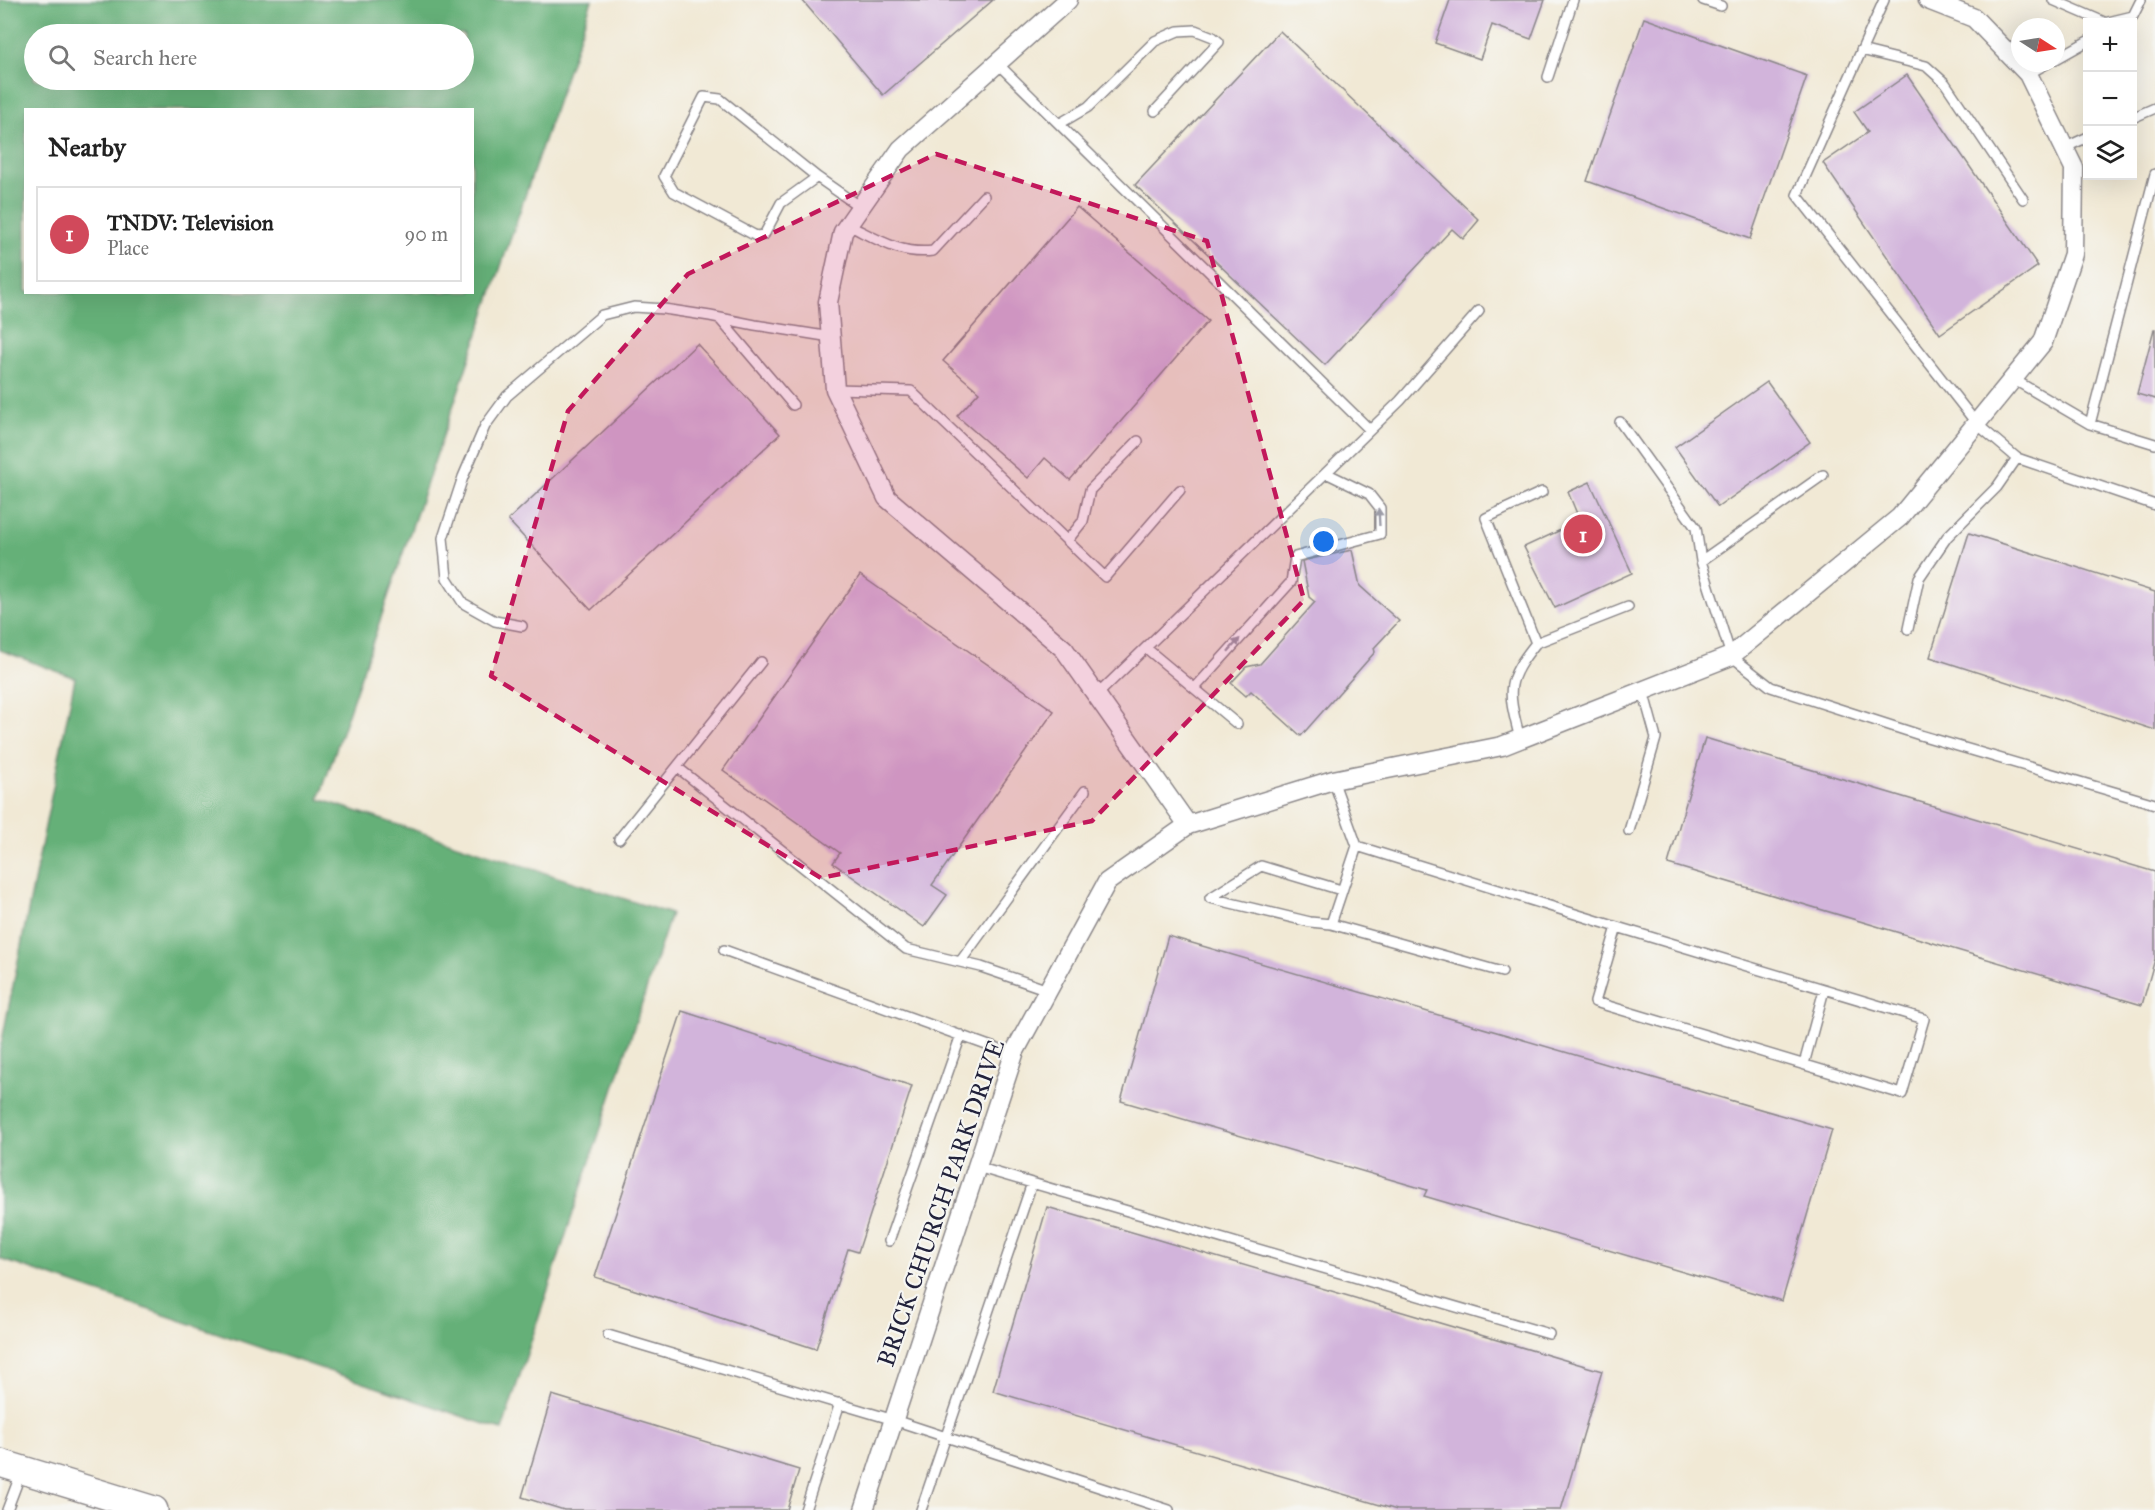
<!DOCTYPE html>
<meta charset="utf-8">
<style>
body{margin:0;font-family:"IM FELL Great Primer",serif;background:#f2f2f2;color:#222}
.controls{position:absolute;right:18px;top:18px;display:grid;overflow:hidden;border-radius:0px;box-shadow:0 6px 24px #0002}
.controls button{width:54px;height:54px;display:grid;place-items:center;padding:0;border:0;border-bottom:2px solid #e0e0e0;background:#fff;color:#222;font:30px sans-serif}
.compass{position:absolute;left:2011px;top:18px;width:54px;height:54px;border-radius:50%;background:#fff;box-shadow:0 6px 24px #0002;rotate:102deg}
.you{position:absolute;left:1324px;top:542px;width:21px;height:21px;margin:-15px;border:4px solid #fff;border-radius:50%;background:#1a73e8;box-shadow:0 0 0 9px #1a73e833}
.badge{display:grid;place-items:center;width:39px;height:39px;border-radius:50%;background:#d1495b;color:#fff;font-size:20px;font-weight:700}
.pin{position:absolute;translate:-50% -50%;border:3px solid #fff;box-shadow:0 2px 6px #0006}
.list{margin:0;padding:0;list-style:none}
h2{display:flex;justify-content:space-between;align-items:center;height:78px;margin:0;padding:0 24px;font-size:26px}
h2 small{font-size:20px;font-weight:400;color:#767676}
.list li{display:grid;grid-template-columns:39px 1fr auto;gap:18px;align-items:center;box-sizing:border-box;height:96px;margin:0 12px 12px;padding:0 12px;border:2px solid #e0e0e0;border-radius:0px}
.list b{display:block;font-size:22px;white-space:nowrap}
.list p{margin:0;font-size:20px;white-space:nowrap;color:#767676}
.list em{font-size:20px;font-style:normal;color:#767676}
.icon{flex:none;width:33px;height:33px;fill:none;stroke:currentColor;stroke-width:2;stroke-linecap:round;stroke-linejoin:round}
.map{position:relative;flex:none;width:2155px;height:1510px;overflow:hidden}
.search{position:absolute;background:#fff;box-shadow:0 6px 24px #0002;left:24px;top:24px;width:450px;height:66px;display:flex;align-items:center;gap:15px;box-sizing:border-box;padding:0 21px;border-radius:33px;color:#767676;font-size:22px}
.panel{position:absolute;background:#fff;box-shadow:0 6px 24px #0002;left:24px;top:108px;width:450px;height:186px;border-radius:0px}
.map>svg:first-child{display:block}
</style>
<div class="map">
<svg width="2155" height="1510" viewBox="0 0 2155 1510">
<rect width="100%" height="100%" fill="#f6f6f2"/>
<filter id="ink" filterUnits="userSpaceOnUse"><feTurbulence type="fractalNoise" baseFrequency=".0167" numOctaves="2"/><feDisplacementMap in="SourceGraphic" scale="12" xChannelSelector="R" yChannelSelector="G"/><feConvolveMatrix kernelMatrix="1 2 1 2 8 2 1 2 1" color-interpolation-filters="sRGB"/></filter>
<filter id="wash" filterUnits="userSpaceOnUse"><feTurbulence type="fractalNoise" baseFrequency=".008" numOctaves="4" result="noise"/><feDisplacementMap in="SourceGraphic" scale="24" xChannelSelector="R" yChannelSelector="G"/><feGaussianBlur stdDeviation="1.35" result="paint"/><feColorMatrix in="noise" values="0 0 0 0 0 0 0 0 0 0 0 0 0 0 0 0 0 1.4 0 .05"/><feComposite in="paint" operator="in"/></filter>
<g filter="url(#wash)">
<rect width="100%" height="100%" fill="#f1e9d5"/>
<!-- forest -->
<path fill="#65b078" stroke="#44695a" stroke-width="1.5" fill-rule="evenodd" d="M0 0H592L319 799 671 914 502 1430 0 1259V1050L75 678 0 650ZM34 34H464V80H34ZM26 110H472V292H26Z"/>
<g id="blocks">
<!-- building -->
<path fill="#d2b4db" d="M802 0H993L883 95Z
M1450 0H1545L1531 39 1492 25 1480 59 1435 43Z
M1644 18 1807 76 1750 239 1587 181Z
M1280 31 1479 220 1463 239 1452 229 1325 365 1135 185Z
M1907 75 2038 266 1940 334 1823 163 1868 132 1854 112Z
M1077 207 1208 321 1070 480 1045 458 1028 478 957 416 979 392 943 361Z
M2154 329H2155V399L2137 394Z
M697 344 780 434 591 610 508 520Z
M1767 382 1810 442 1718 507 1675 447Z
M1590 482 1632 573 1555 608 1524 547 1580 521 1568 492Z
M1969 533 2155 592V730L1930 657Z
M1352 550 1360 586 1399 621 1374 648 1375 652 1301 736 1251 691 1246 696 1231 683 1246 667 1260 664 1315 602 1309 597 1302 561Z
M860 575 1054 711 932 885 947 895 924 927 833 863 840 853 723 770Z
M1705 738 2155 872V959L2142 1005 1668 864Z
M1168 936 1832 1130 1782 1301 1424 1196 1427 1190 1121 1101Z
M682 1011 912 1086 858 1252 848 1249 816 1349 595 1277Z
M1047 1207 1602 1371 1561 1510H1397L993 1391Z
M552 1395 799 1470 787 1510H564L522 1497Z"/>
</g>
</g>
<g filter="url(#ink)">
<use href="#blocks" fill-opacity="0" stroke="#8a8688" stroke-width="1.5"/>
<g fill="none" stroke-linecap="round" stroke-linejoin="round">
<!-- lane casing -->
<g stroke="#8a8688" stroke-width="12">
<path id="lane" d="M1703 0 1721 6
M1884 0 1797 195 1977 424 2017 458 2155 505
M2053 0 2104 22
M2108 22 2133 16 2141 0
M1861 50 1926 66 1945 83 2023 199
M2056 59 2088 41
M997 63 1370 430
M2028 74 2048 63
M1548 77 1573 0
M2132 118 2155 108
M1059 124 1088 107 1155 41 1178 31 1195 30 1213 37 1219 42 1155 111
M2064 148 2088 137
M817 177 781 203 764 235 756 236 674 192 664 176 704 97 720 99 817 177 860 207
M848 225C877 239 900 255 933 251L984 196
M719 318 793 405
M2013 379 2090 424 2155 444
M835 389 911 391 1105 577 1180 490
M1620 422 1696 528 1701 561 1731 656 1771 687 1920 735 2155 804
M2090 424 2155 174
M1542 492 1486 518 1536 643 1628 607
M1067 541 1083 521 1090 490 1138 441
M1701 561 1823 475
M522 626 495 621 463 603 447 578 443 538 463 477 485 426 507 396 602 315 634 307 664 309 710 316 755 325 831 337
M1908 629 1919 578 1947 537 1997 487 2017 458
M1146 648 1237 724
M1195 688 1291 582 1295 557 1380 534V508L1369 494 1326 473
M1097 695 1400 401 1479 311
M1520 739C1508 691 1504 683 1536 643
M677 767 906 949 981 967 1048 990
M1333 780 1357 846 1617 927 1924 1019 1902 1094 1595 1002 1617 927
M1629 831 1656 738 1643 691
M619 839 761 662
M1357 846 1331 924 1502 972
M1331 924 1310 922 1210 898 1261 866 1341 890
M724 950 1014 1055
M960 962 1085 791
M1804 1064 1824 990
M977 1167 1549 1334
M889 1241 961 1035
M608 1335 894 1420 1169 1510
M7 1510 21 1473
M805 1510 840 1403
M921 1510 1032 1183"/>
</g>
<!-- street casing -->
<g stroke="#8a8688" stroke-width="21">
<path id="street" d="M1068 0 901 149 843 232 828 302 835 389 887 498 1064 649 1188 825 1333 780 1502 746 1731 656 1900 517 2043 342 2073 254 2074 168 2028 74 1974 18 1928 0
M864 1510 1015 1051 1107 882 1188 825"/>
</g>
<!-- secondary casing -->
<g stroke="#8a8688" stroke-width="30">
<path id="secondary" d="M0 1463 154 1510"/>
</g>
<!-- lane -->
<use href="#lane" stroke="#fff" stroke-width="9"/>
<!-- street -->
<use href="#street" stroke="#fff" stroke-width="18"/>
<!-- secondary -->
<use href="#secondary" stroke="#fff" stroke-width="27"/>
</g>
<!-- one-way arrows -->
<defs><path id="oneway-solid" d="M-6-.8H1V-3.2L6.5 0L1 3.2V.8H-6Z" transform="scale(1.5)"/></defs>
<g fill="#9c9ca7">
<use href="#oneway-solid" transform="translate(1379 517) rotate(-93)"/>
<use href="#oneway-solid" transform="translate(1234 645) rotate(-48)"/>
</g>
</g>
<!-- marked area -->
<path fill="#c2185b" fill-opacity="0.2" stroke="#c2185b" stroke-width="4.5" stroke-dasharray="12 8" stroke-linejoin="round" d="M936 154 1207 241 1304 600 1092 821 821 878 491 676 568 411 688 274Z"/>
<g text-anchor="middle" stroke-width="4.5" stroke-linejoin="round" paint-order="stroke">
<!-- street labels -->
<g font-size="24" fill="#22223b" stroke="#f6f6f2">
<text transform="translate(941 1203) rotate(-71)" y="8">BRICK CHURCH PARK DRIVE</text>
</g>
</g>
</svg>
<div class="controls">
<button>+</button>
<button>−</button>
<button><svg class="icon" aria-label="layers" viewBox="0 0 24 24"><path d="M12 4l9 5-9 5-9-5zM3 14l9 5 9-5"/></svg></button>
</div>
<svg class="compass" viewBox="-18 -18 36 36"><path d="M0-13l5 13h-10z" fill="#e53935"/><path d="M0 13l5-13h-10z" fill="#767676"/></svg>
<div class="you"></div>
<div class="pin badge" style="left:1583px;top:534px">1</div>
<div class="search"><svg class="icon" aria-label="search" viewBox="0 0 24 24"><circle cx="10" cy="10" r="6"/><path d="M15 15l6 6"/></svg>Search here</div>
<section class="panel">
<h2>Nearby<small></small></h2>
<ul class="list">
<li><span class="badge">1</span><div><b>TNDV: Television</b><p>Place</p></div><em>90 m</em></li>
</ul>
</section>
</div>
